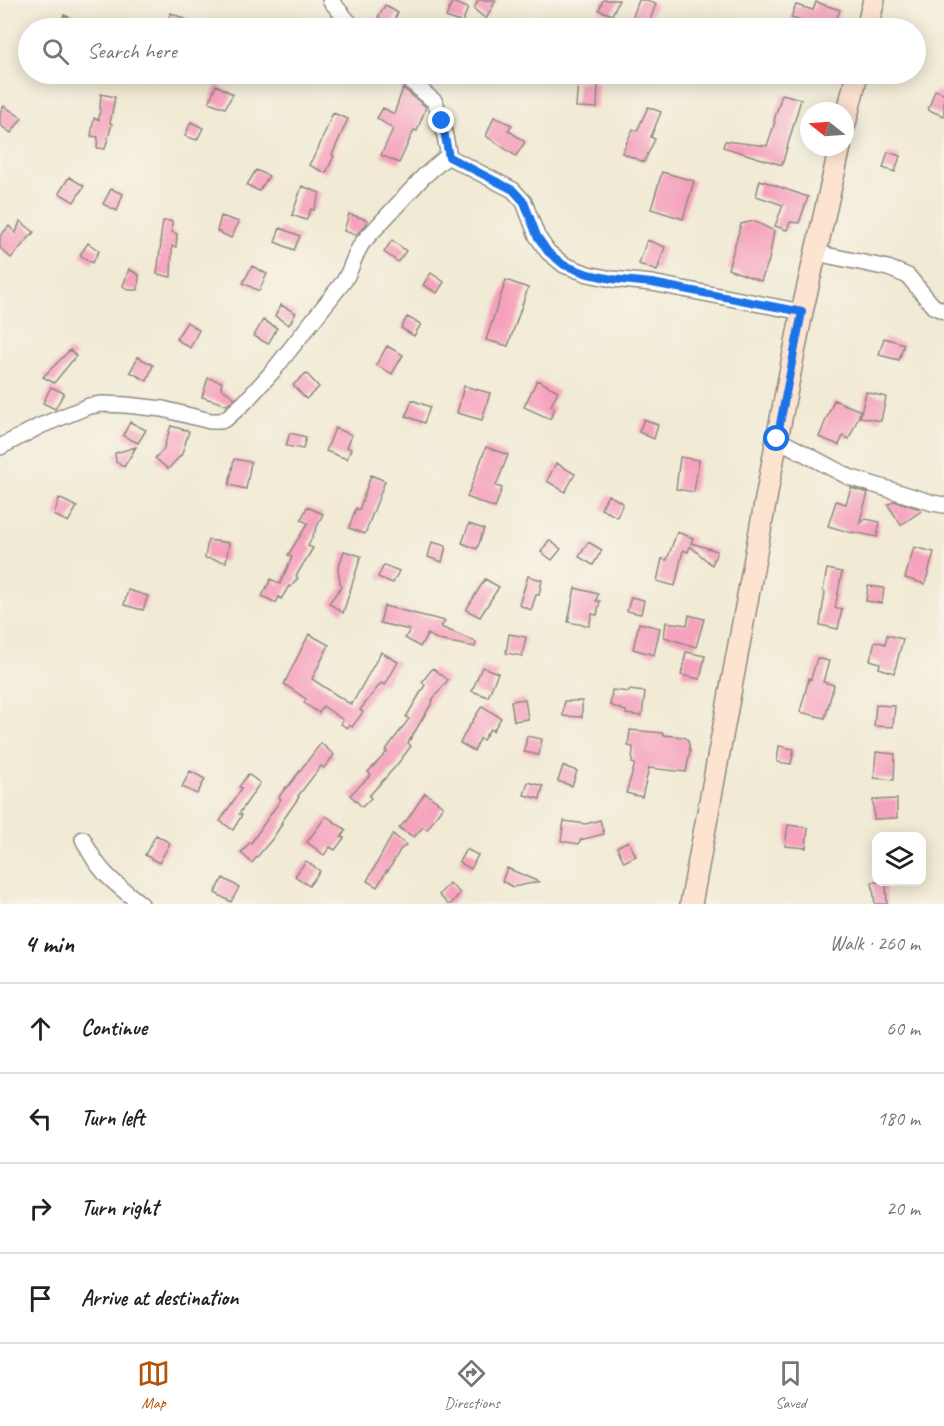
<!DOCTYPE html>
<meta charset="utf-8">
<style>
body{margin:0;font-family:Caveat,sans-serif;background:#f2f2f2;color:#222}
.controls{position:absolute;right:18px;bottom:18px;display:grid;overflow:hidden;border-radius:12px;box-shadow:0 3px 15px #0003}
.controls button{width:54px;height:54px;display:grid;place-items:center;padding:0;border:0;border-bottom:2px solid #e0e0e0;background:#fff;color:#222;font:30px sans-serif}
.compass{position:absolute;left:800px;top:102px;width:54px;height:54px;border-radius:50%;background:#fff;box-shadow:0 3px 15px #0003;rotate:287deg}
.stop{position:absolute;width:18px;height:18px;margin:-14px;border:4px solid #1a73e8;border-radius:50%;background:#fff}
.stop.end{background:#1a73e8;border-color:#fff;box-shadow:0 2px 6px #0008}
.list{margin:0;padding:0;list-style:none}
h2{display:flex;justify-content:space-between;align-items:center;height:78px;margin:0;padding:0 24px;font-size:26px}
h2 small{font-size:20px;font-weight:400;color:#767676}
.list li{display:grid;grid-template-columns:39px 1fr auto;gap:18px;align-items:center;box-sizing:border-box;height:90px;padding:0 24px;border-top:2px solid #e0e0e0}
.list b{display:block;font-size:22px;white-space:nowrap}
.list em{font-size:20px;font-style:normal;color:#767676}
.icon{flex:none;width:33px;height:33px;fill:none;stroke:currentColor;stroke-width:2;stroke-linecap:round;stroke-linejoin:round}
.map{position:relative;flex:none;width:944px;height:904px;overflow:hidden}
.search{position:absolute;background:#fff;box-shadow:0 3px 15px #0003;left:18px;right:18px;top:18px;height:66px;display:flex;align-items:center;gap:15px;box-sizing:border-box;padding:0 21px;border-radius:33px;color:#767676;font-size:22px}
.sheet{height:438px;background:#fff}
nav{display:flex;justify-content:space-around;align-items:center;box-sizing:border-box;height:84px;border-top:2px solid #e0e0e0;background:#fff;font-size:16px;color:#767676}
nav a{display:grid;justify-items:center;gap:3px}
nav .on{color:#b45309}
.map>svg:first-child{display:block}
</style>
<div class="map">
<svg width="944" height="904" viewBox="0 0 944 904">
<rect width="100%" height="100%" fill="#f7f3e8"/>
<filter id="ink" filterUnits="userSpaceOnUse"><feTurbulence type="fractalNoise" baseFrequency=".0167" numOctaves="2"/><feDisplacementMap in="SourceGraphic" scale="12" xChannelSelector="R" yChannelSelector="G"/><feConvolveMatrix kernelMatrix="1 2 1 2 8 2 1 2 1" color-interpolation-filters="sRGB"/></filter>
<filter id="wash" filterUnits="userSpaceOnUse"><feTurbulence type="fractalNoise" baseFrequency=".008" numOctaves="4" result="noise"/><feDisplacementMap in="SourceGraphic" scale="24" xChannelSelector="R" yChannelSelector="G"/><feGaussianBlur stdDeviation="1.35" result="paint"/><feColorMatrix in="noise" values="0 0 0 0 0 0 0 0 0 0 0 0 0 0 0 0 0 1.4 0 .05"/><feComposite in="paint" operator="in"/></filter>
<g filter="url(#wash)">
<rect width="100%" height="100%" fill="#f1ead4"/>
<g id="blocks">
<!-- building -->
<path fill="#f6a1bd" d="M478 0H496L486 19 474 9Z
M603 0H619L612 15 599 10Z
M639 0H644L656 4 648 25 632 19Z
M452 2 468 8 462 23 446 17Z
M816 2 840 10 833 28H815L807 26 808 23 791 18 796 5 813 10Z
M385 5 398 13 391 24 378 17Z
M171 13 205 28H165Z
M64 15 93 28H57Z
M578 82 598 83 597 108 576 107Z
M216 85 233 94 225 108 209 102Z
M403 88 426 107 417 131 414 130 399 163 381 155 393 129 377 118 383 108 394 114Z
M935 90 944 93V116L928 110Z
M101 94 115 97 110 123 112 124 105 149 97 148 98 137 91 136 94 118 99 120Z
M782 94 801 99 782 165 723 147 725 141 767 146 775 122 774 121Z
M4 106 22 118 11 133 0 125V112Z
M648 107 661 112 651 137 655 139 644 162 622 153 633 129 637 131Z
M333 113 348 119 332 155 334 156 326 173 309 165 318 149Z
M494 117 512 125 508 130 525 142 516 156 486 136Z
M191 122 203 128 197 140 185 136Z
M888 152 900 156 895 172 883 168Z
M256 170 269 176 259 191 247 185Z
M662 172 694 181 683 219 651 209Z
M69 177 84 186 74 202 59 193Z
M760 180 808 197 799 223 790 222 787 230 775 226 783 205 756 196Z
M302 186 320 193 314 210 311 209 306 220 292 215Z
M111 189 123 194 117 211 103 204Z
M349 214 368 220 367 223 356 235 344 231Z
M221 216 239 222 231 238 217 231Z
M20 221 34 232 11 258 0 248V236L9 226 16 233Z
M163 221H172V232L177 234 176 247 172 246 171 277 157 274 161 242H160Z
M754 221 774 231 769 260 761 281 728 269 741 224Z
M280 228 300 236 294 250 275 242Z
M392 240 406 251 398 262 384 252Z
M647 240 665 247 657 271 639 264Z
M88 243 99 251 92 263 80 255Z
M252 266 267 274 259 291 243 283Z
M129 269 139 275 138 290H129L123 286Z
M431 273 444 282 437 293 423 285Z
M506 280 528 288 508 346 486 340Z
M281 305 296 313 289 325 275 316Z
M407 317 421 324 414 336 401 328Z
M263 320 277 328 268 344 254 336Z
M187 322 199 330 190 348 176 339Z
M884 338 904 344 899 360 879 355Z
M387 346 403 355 392 374 376 365Z
M70 350 76 356 54 383 43 377Z
M138 357 153 365 147 381 130 372Z
M306 373 319 387 306 399 293 385Z
M208 378 222 382 221 388 235 398 227 405 202 397Z
M537 380 558 391 551 406 555 408 550 419 524 407Z
M464 386 490 393 482 420 457 413Z
M51 387 64 393 55 409 43 403Z
M866 392 886 397 881 421 860 417Z
M412 400 430 407 424 423 406 416Z
M834 400 861 411 849 439 843 436 839 445 819 437Z
M644 419 658 425 654 439 639 432Z
M130 422 146 430 138 443 123 436Z
M171 426 189 431 182 454 168 469 155 458 163 450Z
M335 428 352 435 347 447 351 449 347 459 326 451Z
M290 433 306 437 303 449 286 446Z
M136 447 124 467 116 462 115 453Z
M486 447 508 455 496 486 502 488 495 508 467 497Z
M680 457 699 460 694 492 676 489Z
M234 459 251 462 246 489 229 485Z
M556 463 575 474 565 492 547 481Z
M371 475 385 481 365 534 349 528 356 508 359 510Z
M851 488 868 493 859 524 866 519 880 522 877 537 853 532 852 533 828 526 836 501 846 504Z
M608 495 623 503 617 517 601 509Z
M59 498 77 507 68 522 54 515Z
M894 501 920 509 921 511 901 525 888 505Z
M307 507 323 514 308 546 313 548 296 576 298 578 291 587 289 586 281 599 279 597 276 603 262 596 271 579 280 584 292 557 288 555 308 523 301 520Z
M469 524 484 529 477 549 462 543Z
M677 532 693 538 691 543 717 551 712 565 690 546 688 552 683 550 675 586 657 581 662 559 667 560Z
M208 540 229 543 226 562 205 558Z
M549 540 561 549 552 560 541 552Z
M432 542 446 546 442 562 428 557Z
M588 542 602 550 593 565 579 557Z
M914 547 934 552 925 584 905 578Z
M344 551 361 556 343 613 329 603 341 587 338 569Z
M384 565 399 571 393 583 378 577Z
M827 569 842 572 835 608 842 609 838 629 820 625 825 592 823 591Z
M528 576 542 580 539 595H536L531 610 519 605Z
M485 579 499 587 480 617 466 610Z
M868 586 884 588 882 603 866 601Z
M575 588 598 594 596 601H600L597 615 592 614 589 626 568 622Z
M128 590 148 596 143 610 124 605Z
M631 597 644 600 641 614 627 611Z
M384 606 445 621 441 627 476 642 475 647 438 640 428 634 420 647 405 638 410 630 380 623Z
M689 615 704 619 696 647 664 637 666 622 687 625Z
M639 623 660 628 654 655 633 649Z
M309 634 329 645 312 679 350 704 351 702 352 704 381 652 398 662 385 685 381 683 360 710 363 712 352 727 349 725 347 728 341 724 343 720 323 706 319 713 304 703 306 699 284 684Z
M509 634 526 637 522 656 506 653Z
M887 635 903 639 894 673 879 668 880 663 870 660 875 641 885 644Z
M686 652 705 656 700 679 681 675Z
M817 658 829 661 823 682 834 685 825 718 800 712 809 678 811 679Z
M482 667 498 673 488 697 472 691Z
M433 668 448 680 432 700 433 701 408 743 411 746 396 766 369 796 371 798 362 807 350 795 371 775 368 772 387 752 385 751 409 719 406 717 425 685 422 682Z
M612 690 629 692V690L645 692 642 716 626 714V711L610 705Z
M525 699 528 719 514 721 511 701Z
M564 701H582V717L563 716Z
M876 705 895 706 893 727 874 726Z
M482 706 501 718 493 731 490 729 483 740 480 739 474 751 460 743 468 728Z
M630 730 663 733V735L684 737 688 740 690 752 686 772 649 768 642 797 626 793 635 764 632 763 633 747 628 746Z
M527 736 542 739 539 755 524 752Z
M321 743 334 755 324 768 321 766 298 796 299 797 281 823 282 824 273 838 252 863 241 853 250 842 251 843 281 799 279 797 286 787 287 788Z
M779 746 794 749 791 764 777 762Z
M876 752 895 754 894 780 874 778Z
M563 766 577 771 572 786 558 781Z
M190 771 205 779 197 794 182 787Z
M248 774 260 783 239 814 242 815 233 830 220 821 242 788 239 787Z
M528 782 543 786 540 799 524 795Z
M425 793 443 806 427 830 423 827 414 837 399 828 407 820Z
M897 799V818L874 819 873 800Z
M326 816 346 830 341 837 344 838 335 850 330 847 324 855 307 842Z
M600 820 604 834 580 840 579 844 561 841 564 821 586 824Z
M788 825 808 828 806 848 785 846Z
M393 834 406 845 400 850 388 871 387 870 377 887 367 881Z
M156 835 170 843 159 863 145 855Z
M628 841 636 856 624 862 617 847Z
M466 849 478 855 471 869 459 862Z
M306 861 320 871 309 886 295 876Z
M507 868 539 882 513 887 502 881Z
M223 878 239 887 231 902 215 893Z
M872 882H886L887 904H875Z
M449 883 460 893 451 904H448L439 895Z"/>
</g>
</g>
<g filter="url(#ink)">
<use href="#blocks" fill-opacity="0" stroke="#8e8a80" stroke-width="1.5"/>
<g fill="none" stroke-linecap="round" stroke-linejoin="round">
<!-- minor casing -->
<g stroke="#8e8a80" stroke-width="18">
<path id="minor" d="M330 0 354 28
M402 74 435 102 442 121 449 157 513 190 524 202 537 236 548 252 564 265 588 274 612 279 652 283 802 312
M816 253 888 268 908 276 933 306 944 311
M777 439 849 477 933 503 944 505
M0 447 40 426 72 413 89 406 102 404 126 405 163 409 210 421H221L227 418 245 402 273 371 344 281C352 269 354 254 363 242L424 176 444 159 449 157
M83 839C99 873 113 882 141 904"/>
</g>
<!-- secondary casing -->
<g stroke="#8e8a80" stroke-width="24">
<path id="secondary" d="M867 28 874 0
M845 124 857 74
M691 904 777 439 802 312 840 147"/>
</g>
<!-- minor -->
<use href="#minor" stroke="#fff" stroke-width="15"/>
<!-- secondary -->
<use href="#secondary" stroke="#fde4d1" stroke-width="21"/>
</g>
</g>
<g fill="none" stroke-linecap="round" stroke-linejoin="round" filter="url(#ink)">
<!-- route -->
<path stroke="#1a73e8" stroke-width="8" d="M442 121 449 157 513 190 524 202 537 236 548 252 564 265 588 274 612 279 652 283 802 312 777 439"/>
</g>
</svg>
<div class="controls">
<button><svg class="icon" aria-label="layers" viewBox="0 0 24 24"><path d="M12 4l9 5-9 5-9-5zM3 14l9 5 9-5"/></svg></button>
</div>
<svg class="compass" viewBox="-18 -18 36 36"><path d="M0-13l5 13h-10z" fill="#e53935"/><path d="M0 13l5-13h-10z" fill="#767676"/></svg>
<div class="stop" style="left:777px;top:439px"></div>
<div class="stop end" style="left:442px;top:121px"></div>
<div class="search"><svg class="icon" aria-label="search" viewBox="0 0 24 24"><circle cx="10" cy="10" r="6"/><path d="M15 15l6 6"/></svg>Search here</div>
</div>
<section class="sheet">
<h2>4 min<small>Walk · 260 m</small></h2>
<ul class="list">
<li><svg class="icon" aria-label="ahead" viewBox="0 0 24 24"><path d="M12 20V5M6 11l6-6 6 6"/></svg><div><b>Continue</b></div><em>60 m</em></li>
<li><svg class="icon" aria-label="left" viewBox="0 0 24 24"><path d="M17 20v-9H6M10 6l-5 5 5 5"/></svg><div><b>Turn left</b></div><em>180 m</em></li>
<li><svg class="icon" aria-label="right" viewBox="0 0 24 24"><path d="M7 20v-9h11M14 6l5 5-5 5"/></svg><div><b>Turn right</b></div><em>20 m</em></li>
<li><svg class="icon" aria-label="arrive" viewBox="0 0 24 24"><path d="M6 21V4h12l-3 4 3 4H6"/></svg><div><b>Arrive at destination</b></div></li>
</ul>
</section>
<nav>
<a class="on"><svg class="icon" aria-label="map" viewBox="0 0 24 24"><path d="M3 6l6-2 6 2 6-2v14l-6 2-6-2-6 2zM9 4v14M15 6v14"/></svg>Map</a>
<a><svg class="icon" aria-label="directions" viewBox="0 0 24 24"><path d="M12 3l9 9-9 9-9-9zM9 14v-3h6M13 9l2 2-2 2"/></svg>Directions</a>
<a><svg class="icon" aria-label="saved" viewBox="0 0 24 24"><path d="M7 4h10v16l-5-4-5 4z"/></svg>Saved</a>
</nav>
